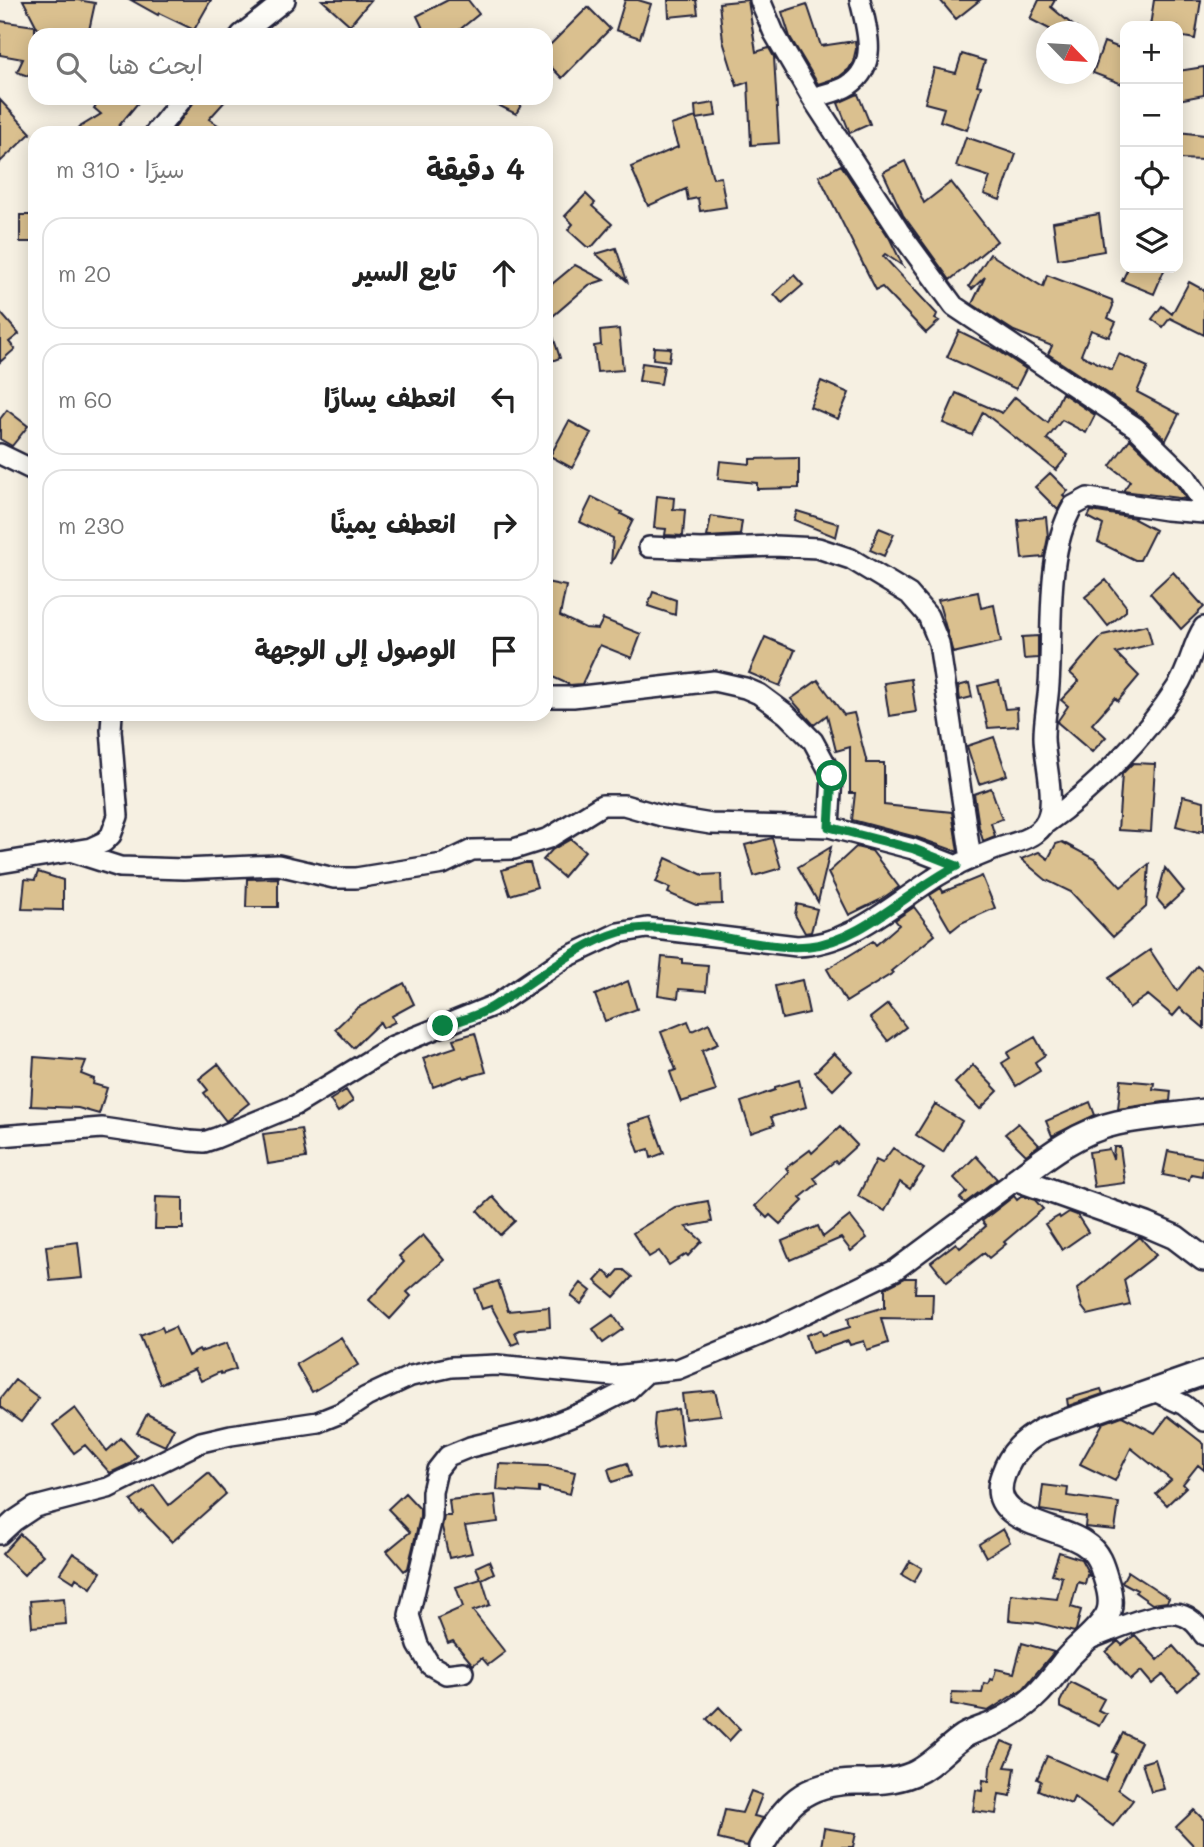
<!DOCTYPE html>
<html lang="ar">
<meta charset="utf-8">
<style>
body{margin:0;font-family:Mali,"Playpen Sans Arabic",sans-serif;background:#f2f2f2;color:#222;direction:rtl}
.controls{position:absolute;right:21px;top:21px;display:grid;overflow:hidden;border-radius:14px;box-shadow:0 4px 18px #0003}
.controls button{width:63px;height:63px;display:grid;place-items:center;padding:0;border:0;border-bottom:2px solid #e0e0e0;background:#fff;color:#222;font:35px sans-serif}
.compass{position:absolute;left:1036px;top:21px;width:63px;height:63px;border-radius:50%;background:#fff;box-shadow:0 4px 18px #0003;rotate:115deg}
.stop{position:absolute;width:21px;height:21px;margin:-16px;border:5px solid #0b8043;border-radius:50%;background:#fff}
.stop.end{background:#0b8043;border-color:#fff;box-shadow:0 2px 7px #0008}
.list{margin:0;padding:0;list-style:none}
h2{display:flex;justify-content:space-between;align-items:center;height:91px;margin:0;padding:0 28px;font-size:30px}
h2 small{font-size:23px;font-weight:400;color:#767676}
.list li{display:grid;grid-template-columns:46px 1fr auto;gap:21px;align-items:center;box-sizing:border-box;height:112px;margin:0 14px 14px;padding:0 14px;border:2px solid #e0e0e0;border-radius:21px}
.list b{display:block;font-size:26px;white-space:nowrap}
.list em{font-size:23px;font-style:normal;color:#767676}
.icon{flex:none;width:38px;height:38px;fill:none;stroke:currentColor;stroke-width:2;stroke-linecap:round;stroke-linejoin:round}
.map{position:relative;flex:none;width:1204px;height:1847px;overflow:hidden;direction:ltr}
.search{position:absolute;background:#fff;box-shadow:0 4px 18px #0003;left:28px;top:28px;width:525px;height:77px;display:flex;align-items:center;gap:18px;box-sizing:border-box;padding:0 24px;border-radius:21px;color:#767676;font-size:26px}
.panel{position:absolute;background:#fff;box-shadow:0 4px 18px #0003;left:28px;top:126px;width:525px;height:595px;border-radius:21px;direction:rtl}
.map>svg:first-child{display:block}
</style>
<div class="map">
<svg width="1204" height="1847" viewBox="0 0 1204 1847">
<rect width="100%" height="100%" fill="#f6f0e2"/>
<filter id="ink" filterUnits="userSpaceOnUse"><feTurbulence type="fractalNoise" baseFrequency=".0143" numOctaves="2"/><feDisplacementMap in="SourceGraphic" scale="14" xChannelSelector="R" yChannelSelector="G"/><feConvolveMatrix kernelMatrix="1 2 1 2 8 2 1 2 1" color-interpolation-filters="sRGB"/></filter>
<g filter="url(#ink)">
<!-- building -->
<path fill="#dac08f" stroke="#22223b" stroke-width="2" d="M23 0H78L95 3 88 35 55 29 54 35H41Z
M131 0H211L194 30 159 13 158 15Z
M322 0H371L350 25Z
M448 0H468L479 14 453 35H426L417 16Z
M625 0H638L651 4 640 38 616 30Z
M668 0H696L698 14 669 17Z
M748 0 756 52 769 48 774 57 779 143 751 145 748 82 737 86 723 41 719 3Z
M940 0H980L956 19Z
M1039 0H1055L1051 7 1081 32H1055L1030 19Z
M1154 0H1201L1195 39 1178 36V26H1150Z
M807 4 821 46 855 41 856 49 853 62 849 69 839 77 818 84 790 37 782 12Z
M588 7 610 29 562 78 546 62V49Z
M0 21 35 26V61L28 76 17 72 23 59 0 55Z
M1104 42 1125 50V85L1093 73Z
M962 54 985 61 977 85 981 86 967 130 940 121 944 108 925 103 934 68 956 73Z
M1204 67V95L1178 100V71Z
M858 94 870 124 850 133 838 103Z
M102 98H142L113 133H70L101 114 94 108Z
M197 98H228L209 119 218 125 212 133H171Z
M484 98H525L516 114Z
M0 100 31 133 0 162Z
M714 103 716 116 696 119 695 106Z
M696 117 713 178 721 177 726 207 700 211 698 198 688 200 686 189 648 206 631 167 678 147 671 125Z
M1178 132 1204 135V160L1178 159Z
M966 137 1016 154 1000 200 984 194 990 177 956 166Z
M905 161 924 203 951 182 997 241 950 280 903 215 883 172Z
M841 165 890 239 903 266 885 254 883 256 937 314 935 319 939 321 926 333 882 287 876 290 819 176Z
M586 194 595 203 592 206 612 224 592 247H587L568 230 573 224 565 216Z
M1099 214 1104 251 1058 259 1053 222Z
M20 215H35V242H20Z
M616 248 627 281 596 254Z
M990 254 1043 287 1047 275 1112 300 1113 306 1108 318 1116 322 1109 337 1091 330 1081 355 1112 370 1119 354 1148 367 1137 392 1179 414 1166 440 1142 417 1048 354 1052 346 1014 331 972 304 985 277 972 289 969 286Z
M575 265 604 280 589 285 546 322V289Z
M1128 268H1165L1154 294 1122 281Z
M794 275 803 285 782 303 774 294Z
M1189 282 1204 290V335L1170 318 1163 327 1152 319 1162 306 1172 314Z
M0 312 19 334 9 342 15 349 0 362Z
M546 324H549L560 358 546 363Z
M619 329 623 370 597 372 594 346 601 345 600 331Z
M959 331 996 349 1026 369 1016 389 947 357Z
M654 347 671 348 669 361 653 359Z
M642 363 664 366 661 384 639 381Z
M821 381 849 393 838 419 810 407Z
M956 393 1002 413 1015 397 1048 423 1062 393 1095 415 1086 433 1062 420 1047 439 1068 455 1056 470 983 412 972 435 943 423Z
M7 410 28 426 12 446 0 439V419Z
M569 421 591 433 572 468 550 456Z
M1130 439 1177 485 1186 499 1123 491 1130 481 1110 466Z
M799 458V488L757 489V483L718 479 720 461 750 464V459Z
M1050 473 1068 491 1063 495 1065 497 1058 510 1035 487Z
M657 496 674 498 673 509 685 510 683 536 665 535 666 529 654 528Z
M592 497 622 512 621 514 633 520 611 564 613 538 580 522Z
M797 511 839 524 836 537 794 520Z
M1091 511 1135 518 1134 519 1155 530 1140 560H1135L1098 542 1103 525 1088 517Z
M711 516 742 521 740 535 707 537Z
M1046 517 1048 537 1044 557 1022 559 1018 520Z
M879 528 894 534 884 556 870 550Z
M1173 572 1204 607 1181 629 1150 593Z
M1106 580 1126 606V611L1108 626 1085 597Z
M546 582 566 586 560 616 585 628 598 629 603 619 641 634 632 658 600 645 582 684 570 685 546 674Z
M653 592 676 600 675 615 648 606Z
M978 592 981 608 994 605 1001 642 953 653 938 600Z
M1147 625 1152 644 1116 653 1139 676 1118 701 1115 698 1092 724 1106 737 1092 752 1057 722 1068 706 1061 700 1079 681 1070 673 1103 635Z
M1038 636V658L1024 659 1022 637Z
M765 637 795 650 780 686 749 673Z
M911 679 916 712 889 716 884 683Z
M818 680 844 715 854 713 867 763H884V805L952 812 958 852 916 837 852 820 855 793H850V747L836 751 827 715 814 725 791 699Z
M999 681 1005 709 1017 708 1018 726 988 728 978 686Z
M969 683 972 697 960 700 958 686Z
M994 737 1007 775 979 784 967 746Z
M1133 763 1155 764 1151 832 1118 830 1122 774Z
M991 788 1002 819 991 823 995 836 983 841 979 827 974 794Z
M1183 796 1204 801V831L1200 830 1199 832 1176 826Z
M772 838 781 868 754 876 745 845Z
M571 839 585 851 563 877 543 860 552 850Z
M1062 842 1096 860 1121 887 1149 864 1146 907 1113 937 1071 892 1046 880 1021 859 1039 852 1048 859 1056 844Z
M831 847 818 902 798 867Z
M856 847 872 851 899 887 880 900 849 915 828 873Z
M666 858 703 875 721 874 722 904 696 905 668 893 670 888 656 882Z
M524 863H530L537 887 510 895 502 870Z
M1165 868 1184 891 1165 908 1157 899Z
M38 872 63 880V910L22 909 25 879 35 880Z
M982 876 995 908 961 923 951 931 930 895 941 888 943 892Z
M278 878V907H246L247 879Z
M797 904 817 909 811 932 805 933 795 915Z
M914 907 935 935 891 971 893 973 846 1002 827 969 873 941 876 945 899 925 895 920Z
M1150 950 1177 991 1197 966 1204 972V1028L1180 1008 1173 1016 1148 995 1129 1008 1109 978Z
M662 957 682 959V963L708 965 706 991 679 989 678 998 658 995Z
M802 980 809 1013 782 1019 775 986Z
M628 981 637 1009 605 1021 595 995Z
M404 983 414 1004 392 1016 395 1022 383 1028 380 1022 353 1048 335 1029 357 1008Z
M888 1004 906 1027 888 1041 870 1018Z
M688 1021 692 1031 709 1023 718 1044 702 1051 716 1091 681 1102 670 1072 676 1070 661 1032Z
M475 1033 486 1072 464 1078 463 1076 433 1087 423 1058 456 1047 453 1039Z
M1035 1037 1045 1055 1035 1062 1040 1071 1016 1086 1002 1063 1010 1058 1007 1053Z
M834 1053 852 1071 833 1090 815 1072Z
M34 1057 86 1061 81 1074 94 1079 93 1084 107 1088 99 1114 78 1108 31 1106Z
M218 1064 249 1103 226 1121 204 1093 208 1090 199 1079Z
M973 1065 998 1091 980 1109 955 1083Z
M799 1080 806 1107 771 1117 774 1125 751 1133 741 1102 775 1090V1087Z
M1121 1080 1154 1083 1153 1089 1171 1091 1170 1101 1118 1109Z
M346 1090 353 1101 338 1112 330 1100Z
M1090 1102 1095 1115 1052 1136 1046 1121Z
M935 1104 962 1121 943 1152 916 1135Z
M651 1117 664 1153 651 1158 649 1149 639 1152 629 1124Z
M1018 1123 1039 1145 1026 1155 1005 1134Z
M840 1127 857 1145 837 1163 835 1161 814 1178 818 1183 800 1198 803 1201 780 1224 770 1215 767 1218 755 1206 789 1172 786 1168 810 1150 812 1153Z
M301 1129 306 1158 268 1164 263 1134Z
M1114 1147H1120L1125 1183 1094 1187 1089 1152 1109 1149 1113 1159Z
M893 1148 924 1169 910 1189 900 1182 885 1211 858 1196 876 1160 882 1163Z
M1168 1151 1204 1158 1202 1176 1191 1174 1189 1180 1163 1175Z
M976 1156 997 1179 965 1203 960 1198 967 1192 954 1178Z
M1014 1196 1017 1200 1022 1196 1035 1200 1043 1209 1004 1242 1006 1244 989 1258 984 1253 947 1282 931 1262 956 1243 960 1248 986 1226 982 1221Z
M156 1197 183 1198V1229H155Z
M493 1197 515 1221 500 1235 478 1211Z
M708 1201 712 1222 686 1227 702 1241 688 1256 686 1254 669 1265 659 1251 649 1257 633 1233 675 1207Z
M1069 1212 1077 1215 1088 1232 1062 1250 1045 1224 1059 1216 1060 1218Z
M850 1216 867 1238 851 1251 841 1238 790 1260 782 1241 818 1226 823 1237Z
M423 1235 444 1260 407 1292 411 1296 390 1319 369 1300 404 1262 399 1256Z
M1140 1237 1156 1255 1124 1280 1130 1305 1088 1315 1082 1307 1077 1289Z
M78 1242 82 1278 50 1281 46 1246Z
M619 1270H624L632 1277 614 1297 595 1281 604 1271 612 1278Z
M905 1278H916L915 1293H933L932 1319 881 1318 888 1343 867 1350 864 1341 850 1345 848 1341 812 1353 806 1335 821 1330 823 1335 850 1327 848 1318 885 1307V1288Z
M498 1281 508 1311 549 1307 550 1327 519 1330 515 1332 519 1342 512 1345 491 1306 482 1309 475 1289Z
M581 1283 591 1291 581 1304 571 1296Z
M613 1315 623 1329 603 1343 593 1329Z
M162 1327 164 1332 175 1327 188 1356 199 1350 200 1352 227 1343 236 1369 221 1374 220 1372 201 1381 195 1369 160 1384 140 1336Z
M341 1337 358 1365 312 1392 296 1364Z
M15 1380 39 1398 21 1422 0 1407V1399Z
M1101 1389 1103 1394 1068 1406 1067 1399Z
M715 1391 721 1415 685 1419 682 1394Z
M75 1408 107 1451 121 1438 137 1456 129 1464 110 1473 85 1445 74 1453 53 1425Z
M678 1409 683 1445 657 1449 654 1425 655 1413Z
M147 1414 174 1428 165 1446 137 1433Z
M1122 1416 1155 1433 1168 1416 1204 1444V1470L1198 1465 1183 1484 1186 1487 1167 1505 1156 1494 1171 1480 1131 1448 1115 1481 1080 1464 1103 1423Z
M627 1463 631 1476 612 1482 608 1469Z
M499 1464 548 1466 575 1472 570 1494 539 1487V1493L497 1490Z
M208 1473 226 1494 172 1542 142 1511 140 1513 131 1501 154 1485 169 1505Z
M1043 1485 1068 1488 1067 1496 1119 1503 1115 1530 1085 1527 1086 1517 1040 1510Z
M405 1493 420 1509V1517L408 1568 404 1571 387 1551 410 1532 388 1509Z
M495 1495 498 1522 465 1526 472 1553 449 1558 442 1527 444 1516H451L449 1500Z
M1003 1529 1010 1542 986 1557 979 1544Z
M20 1534 43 1555 24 1575 2 1554Z
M1059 1552 1081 1559 1090 1576 1087 1575 1085 1584 1078 1582 1071 1607 1081 1610 1076 1630 1074 1632 1039 1623 1009 1620 1011 1594 1057 1599 1062 1577 1052 1574Z
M73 1553 101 1572 91 1588 76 1578 74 1582 60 1573Z
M489 1561 494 1573 482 1579 490 1605 473 1611 505 1652 488 1665 482 1658 473 1665 453 1641 448 1643 438 1618 463 1607 456 1587 481 1579 476 1567Z
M910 1561 922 1568 914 1582 902 1575Z
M1128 1571 1169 1598 1167 1602 1152 1604 1135 1592 1137 1590 1122 1582Z
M64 1598 66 1624 32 1627 30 1601Z
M1135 1635 1158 1660 1173 1646 1198 1674 1178 1692 1163 1675 1152 1684 1141 1671 1131 1680 1106 1652 1118 1641 1122 1645Z
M1022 1643 1054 1652 1024 1688 988 1711 951 1704 952 1692 982 1693 984 1683 988 1684 990 1679 993 1680 996 1669 1014 1673Z
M1070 1682 1104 1699 1098 1710 1106 1714 1099 1726 1060 1707V1702Z
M719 1707 740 1729 729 1741 707 1719Z
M1123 1733 1141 1742 1118 1789 1133 1800 1113 1826 1074 1797 1071 1804 1038 1790 1041 1781 1037 1779 1047 1756 1105 1781 1117 1754 1113 1752Z
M1002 1741 1014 1746 1005 1767 1015 1768 1011 1796 999 1794 996 1814 973 1811 976 1790 982 1791 983 1780 989 1781 990 1766Z
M1155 1759 1164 1789 1151 1792 1142 1763Z
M751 1791 762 1795 754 1816 763 1818 747 1846 718 1839 725 1810 742 1813Z
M1194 1810 1204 1820V1847H1195L1176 1827Z
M824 1828 856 1833 853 1847H821Z"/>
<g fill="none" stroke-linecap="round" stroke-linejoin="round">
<!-- minor casing -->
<g stroke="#22223b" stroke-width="24">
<path id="minor" d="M760 0 774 33 812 98 899 231 954 306 1135 427 1186 477 1204 504
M241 35 285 0
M812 98C824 94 839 92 849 85 879 65 867 29 860 0
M155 133 183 98
M0 454 35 471
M649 547 702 549 774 546 818 548 851 559 909 594 928 616 939 643 971 859
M1045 824C1096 788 1144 738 1177 687 1190 668 1192 644 1204 627
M829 827 913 849 957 866
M73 852 120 867 184 869 278 865 334 878H356L443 864 472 850 514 849 549 838 602 805H624L662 816 711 824 829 827 832 776 813 741 786 714 759 694 745 688 714 681 573 697H546
M0 863 91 848 104 842 111 835 118 816 111 730 112 714
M0 1136 102 1128 190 1141 204 1142 216 1138 296 1105 393 1046 497 1004 565 958 618 933 647 928 797 946C850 945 891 906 933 879 952 866 975 857 996 849 1012 843 1032 840 1043 826 1059 807 1044 761 1044 737 1044 719 1048 702 1049 684 1053 631 1045 553 1073 506L1088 498 1166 510 1204 513
M1154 1391 1184 1405 1204 1421
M0 1534 14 1521 35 1507 108 1488 201 1442 231 1435 318 1422 343 1412 366 1397 411 1376 451 1367 497 1365 613 1376 678 1369 767 1332 895 1270 1017 1179
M1084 1641C1108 1633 1161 1606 1184 1616 1193 1619 1199 1627 1204 1635
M463 1672 446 1674 430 1665 418 1645 409 1615 432 1518V1492L437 1470 448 1456 470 1447 538 1430 589 1410 628 1390 646 1373"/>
</g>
<!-- tertiary casing -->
<g stroke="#22223b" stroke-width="28">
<path id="tertiary" d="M1017 1179 1147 1225 1175 1237 1204 1259
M1017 1179C1047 1156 1079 1131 1117 1123 1145 1117 1175 1115 1204 1111
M761 1847C785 1805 803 1783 855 1782 875 1782 894 1782 913 1774 932 1766 946 1748 964 1736 972 1731 983 1728 993 1724 1027 1708 1042 1692 1064 1662 1075 1647 1104 1628 1109 1611 1112 1601 1109 1589 1106 1580 1102 1566 1098 1552 1085 1544 1059 1524 985 1524 1003 1475 1011 1452 1024 1441 1044 1429L1204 1373"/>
</g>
<!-- minor -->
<use href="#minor" stroke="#fdfcf7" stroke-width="19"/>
<!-- tertiary -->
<use href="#tertiary" stroke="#fdfcf7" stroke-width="23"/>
</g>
</g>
<g fill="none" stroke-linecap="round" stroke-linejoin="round" filter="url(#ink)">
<!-- route -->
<path stroke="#0b8043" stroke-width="9" d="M443 1026C461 1020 481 1015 497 1004 538 980 573 946 620 932 676 916 750 952 809 946 862 941 910 889 957 866L914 849 829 827 832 776"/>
</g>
</svg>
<div class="controls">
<button>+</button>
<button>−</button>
<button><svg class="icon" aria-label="locate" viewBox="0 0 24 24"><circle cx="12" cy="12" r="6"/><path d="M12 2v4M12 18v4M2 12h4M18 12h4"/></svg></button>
<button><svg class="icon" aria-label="layers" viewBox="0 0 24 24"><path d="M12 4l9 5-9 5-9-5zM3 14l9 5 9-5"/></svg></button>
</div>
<svg class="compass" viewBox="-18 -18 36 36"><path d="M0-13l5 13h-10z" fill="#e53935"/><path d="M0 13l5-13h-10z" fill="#767676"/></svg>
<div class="stop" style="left:832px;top:776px"></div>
<div class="stop end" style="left:443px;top:1026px"></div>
<div class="search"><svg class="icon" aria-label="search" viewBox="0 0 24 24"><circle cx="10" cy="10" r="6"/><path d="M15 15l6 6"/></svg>ابحث هنا</div>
<section class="panel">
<h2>4 دقيقة<small>سيرًا · 310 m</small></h2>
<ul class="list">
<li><svg class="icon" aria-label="ahead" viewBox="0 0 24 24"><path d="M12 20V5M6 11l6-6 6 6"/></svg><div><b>تابع السير</b></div><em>20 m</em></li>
<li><svg class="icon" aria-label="left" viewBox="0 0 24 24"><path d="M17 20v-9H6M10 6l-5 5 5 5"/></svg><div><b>انعطف يسارًا</b></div><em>60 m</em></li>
<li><svg class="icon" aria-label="right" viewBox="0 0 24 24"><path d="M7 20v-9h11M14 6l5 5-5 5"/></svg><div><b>انعطف يمينًا</b></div><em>230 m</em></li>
<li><svg class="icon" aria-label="arrive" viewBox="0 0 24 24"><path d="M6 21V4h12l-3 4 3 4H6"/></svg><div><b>الوصول إلى الوجهة</b></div></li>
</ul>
</section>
</div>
